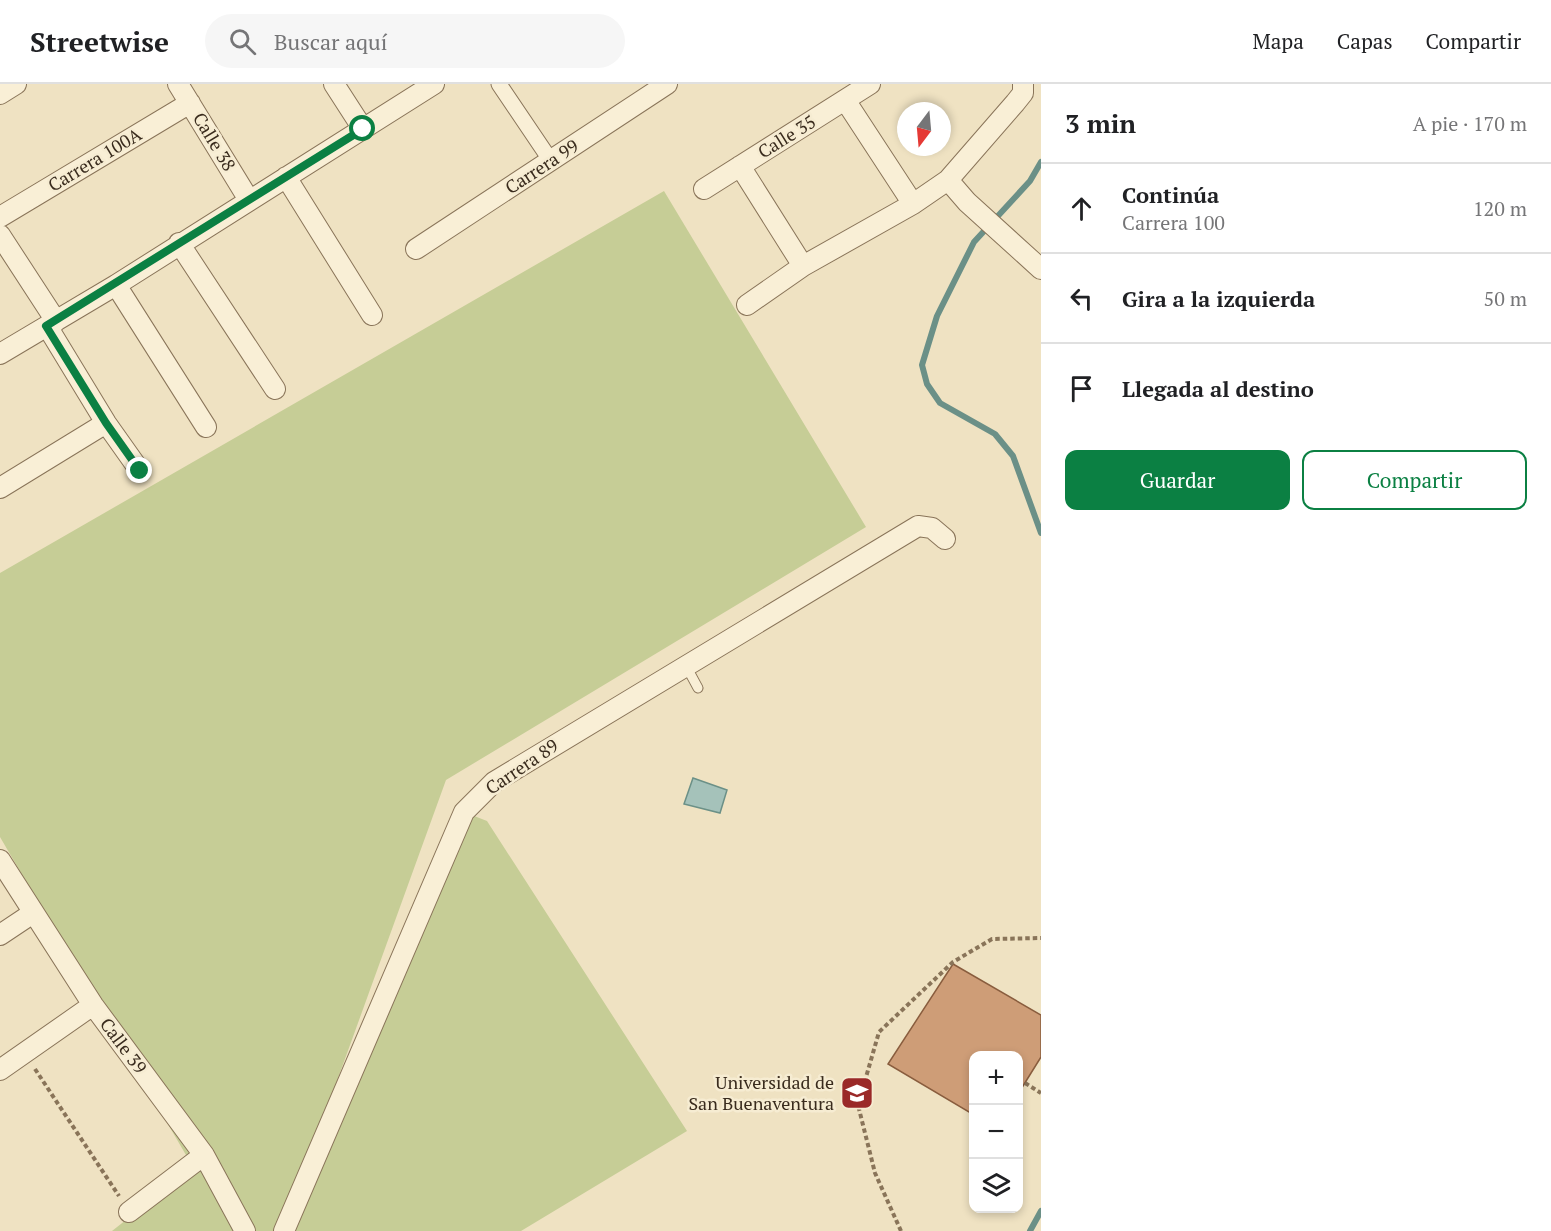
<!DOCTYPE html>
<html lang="es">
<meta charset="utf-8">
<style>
body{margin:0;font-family:"PT Serif",serif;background:#f6f6f6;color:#202124}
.controls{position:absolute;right:18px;bottom:18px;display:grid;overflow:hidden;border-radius:12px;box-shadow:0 3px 9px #0003}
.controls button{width:54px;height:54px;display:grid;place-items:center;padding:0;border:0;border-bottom:2px solid #e0e0e0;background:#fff;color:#202124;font:30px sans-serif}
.compass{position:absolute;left:897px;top:18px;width:54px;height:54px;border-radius:50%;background:#fff;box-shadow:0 3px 9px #0003;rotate:196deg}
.stop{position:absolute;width:18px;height:18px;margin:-14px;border:4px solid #0b8043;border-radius:50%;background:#fff}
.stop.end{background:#0b8043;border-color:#fff;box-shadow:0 2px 6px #0008}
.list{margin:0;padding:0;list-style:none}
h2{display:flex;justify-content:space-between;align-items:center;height:78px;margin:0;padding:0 24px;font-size:26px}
h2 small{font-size:20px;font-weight:400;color:#757577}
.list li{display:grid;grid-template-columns:39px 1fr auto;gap:18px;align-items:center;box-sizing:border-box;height:90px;padding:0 24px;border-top:2px solid #e0e0e0}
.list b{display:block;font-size:22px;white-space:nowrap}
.list p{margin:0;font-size:20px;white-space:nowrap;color:#757577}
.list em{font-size:20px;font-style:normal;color:#757577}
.actions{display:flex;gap:12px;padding:18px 24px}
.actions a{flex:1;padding:14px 0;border:2px solid #0b8043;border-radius:12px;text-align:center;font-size:21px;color:#0b8043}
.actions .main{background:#0b8043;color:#fff}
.icon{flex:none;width:33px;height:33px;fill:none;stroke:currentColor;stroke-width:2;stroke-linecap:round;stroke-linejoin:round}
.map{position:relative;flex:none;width:1041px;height:1147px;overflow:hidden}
header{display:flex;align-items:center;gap:36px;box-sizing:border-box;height:84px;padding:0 30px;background:#fff;border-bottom:2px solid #e0e0e0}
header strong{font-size:28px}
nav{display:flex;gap:33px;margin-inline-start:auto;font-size:21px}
.search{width:420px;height:54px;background:#f6f6f6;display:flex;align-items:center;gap:15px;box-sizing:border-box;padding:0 21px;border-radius:33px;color:#757577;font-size:22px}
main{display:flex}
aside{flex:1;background:#fff}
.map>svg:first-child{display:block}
</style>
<header>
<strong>Streetwise</strong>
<div class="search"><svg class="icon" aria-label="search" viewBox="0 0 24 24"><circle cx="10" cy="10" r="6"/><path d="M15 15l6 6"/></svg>Buscar aquí</div>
<nav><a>Mapa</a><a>Capas</a><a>Compartir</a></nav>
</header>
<main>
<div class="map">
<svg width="1041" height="1147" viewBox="0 0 1041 1147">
<rect width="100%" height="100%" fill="#efe2c2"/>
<!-- green -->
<path fill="#c6cd96" d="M664 107 866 443 446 696 283 1146 464 728 487 737 687 1047 521 1147H112L193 1083 0 753V489Z"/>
<!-- water -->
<path fill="#a5c2ba" stroke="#6b9087" stroke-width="1.5" d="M693 694 727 706 720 729 684 720Z"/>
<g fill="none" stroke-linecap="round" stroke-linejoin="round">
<!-- stream -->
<path stroke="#6b9087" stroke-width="6" d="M1041 78 1030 97 974 158 937 232 922 281 927 300 940 319 995 350 1013 372 1041 449
M1030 1147 1041 1127"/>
</g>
<!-- building -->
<path fill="#ce9d77" stroke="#895d3e" stroke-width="1.5" d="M953 880 1041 931V973L1018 1010V972H974V1031L888 980Z"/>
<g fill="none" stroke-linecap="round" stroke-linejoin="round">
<!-- service casing -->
<g stroke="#897459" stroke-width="11">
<path id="service" d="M685 580 698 604"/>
</g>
<!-- pedestrian casing -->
<g stroke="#897459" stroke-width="17">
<path id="pedestrian" d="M499 0 551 77"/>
</g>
<!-- minor casing -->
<g stroke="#897459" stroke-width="22">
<path id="minor" d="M178 0 249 116
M334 0 363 45
M0 10 16 0
M845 16 913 120
M740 82 803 182
M286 93 372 231
M948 96 967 118 1041 185
M704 105 870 0
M0 133 190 19
M0 151 56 237
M179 159 275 305
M416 165 667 0
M116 201 206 343
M747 221 803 182 913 120 948 96 1015 19 1023 9V0
M47 242 106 339 140 387
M0 270 116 201 434 0
M0 404 106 339
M0 776 93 921 204 1071 245 1147
M0 851 33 829
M0 986 93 921
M129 1128 204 1071
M284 1147 464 728 494 698 918 442 932 444 945 455"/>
</g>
<!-- path -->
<path stroke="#897459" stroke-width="4" stroke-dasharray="4.5 3" stroke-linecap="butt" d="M35 985 119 1112
M1025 999 1041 1009
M901 1147 875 1089 858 1021 879 948 953 878 992 855 1041 854"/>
<!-- service -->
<use href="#service" stroke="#f9efd6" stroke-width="9"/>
<!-- pedestrian -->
<use href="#pedestrian" stroke="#f9efd6" stroke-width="15"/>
<!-- minor -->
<use href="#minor" stroke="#f9efd6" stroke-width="20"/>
</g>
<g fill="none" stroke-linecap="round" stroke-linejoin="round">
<!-- route -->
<path stroke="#0b8043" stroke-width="8" d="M140 387 106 339 46 242 363 45"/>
</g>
<!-- icons -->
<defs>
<g id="university-square" transform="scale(1.725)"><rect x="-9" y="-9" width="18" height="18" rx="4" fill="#9a2928" stroke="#f6ecd2"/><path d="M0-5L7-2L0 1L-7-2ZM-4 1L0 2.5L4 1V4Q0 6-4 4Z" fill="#fff"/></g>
</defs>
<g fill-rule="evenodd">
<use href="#university-square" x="857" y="1009"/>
</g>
<g text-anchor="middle" stroke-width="5" stroke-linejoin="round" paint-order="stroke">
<!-- street labels -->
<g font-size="18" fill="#392b1d" stroke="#f6ecd2">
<text transform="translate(787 53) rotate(-32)" y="6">Calle 35</text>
<text transform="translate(214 58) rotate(59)" y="6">Calle 38</text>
<text transform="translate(95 76) rotate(-31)" y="6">Carrera 100A</text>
<text transform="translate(542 83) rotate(-33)" y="6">Carrera 99</text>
<text transform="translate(522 683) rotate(-34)" y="6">Carrera 89</text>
<text transform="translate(123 962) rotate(53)" y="6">Calle 39</text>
</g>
<!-- poi labels -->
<g font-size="18" fill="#392b1d" stroke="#f6ecd2" text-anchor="end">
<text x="834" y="1005">Universidad de<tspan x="834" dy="21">San Buenaventura</tspan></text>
</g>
</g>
</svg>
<div class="controls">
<button>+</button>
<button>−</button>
<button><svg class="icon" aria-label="layers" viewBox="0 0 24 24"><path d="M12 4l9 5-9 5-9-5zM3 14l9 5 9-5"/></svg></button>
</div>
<svg class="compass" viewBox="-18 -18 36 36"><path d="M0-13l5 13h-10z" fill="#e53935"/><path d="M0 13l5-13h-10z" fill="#757577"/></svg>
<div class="stop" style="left:363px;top:45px"></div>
<div class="stop end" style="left:140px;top:387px"></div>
</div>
<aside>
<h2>3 min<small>A pie · 170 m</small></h2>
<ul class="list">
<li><svg class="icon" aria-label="ahead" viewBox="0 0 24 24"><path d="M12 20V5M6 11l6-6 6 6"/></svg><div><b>Continúa</b><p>Carrera 100</p></div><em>120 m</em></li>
<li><svg class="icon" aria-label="left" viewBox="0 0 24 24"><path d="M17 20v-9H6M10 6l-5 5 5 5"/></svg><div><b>Gira a la izquierda</b></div><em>50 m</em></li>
<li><svg class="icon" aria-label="arrive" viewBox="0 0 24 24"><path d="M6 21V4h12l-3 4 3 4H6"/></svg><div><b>Llegada al destino</b></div></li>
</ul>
<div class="actions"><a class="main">Guardar</a><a>Compartir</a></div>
</aside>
</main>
